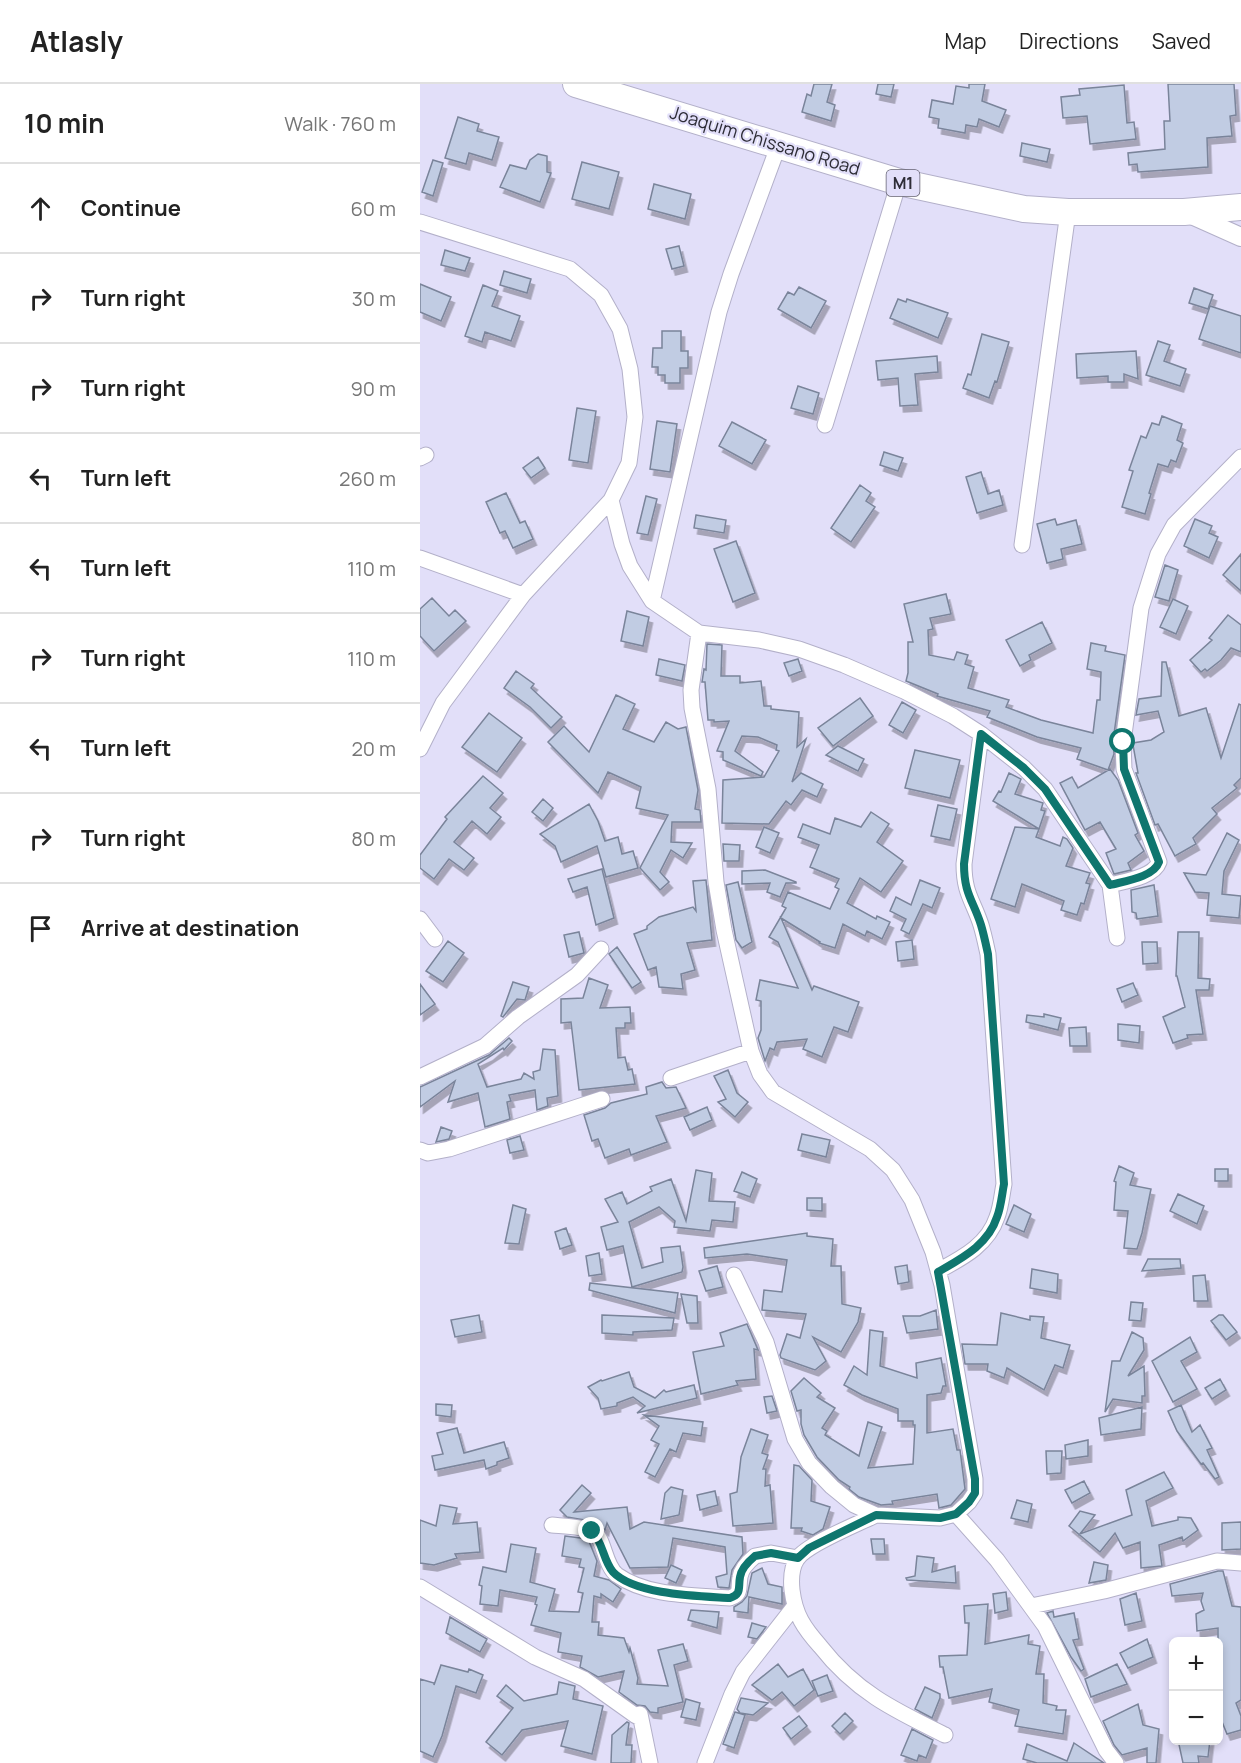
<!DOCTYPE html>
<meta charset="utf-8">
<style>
body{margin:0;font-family:Manrope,sans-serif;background:#f6f6f6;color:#222}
.controls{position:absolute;right:18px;bottom:18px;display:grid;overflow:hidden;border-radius:9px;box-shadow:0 3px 9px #0003}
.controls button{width:54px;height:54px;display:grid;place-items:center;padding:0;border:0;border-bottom:2px solid #e0e0e0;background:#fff;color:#222;font:30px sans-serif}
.stop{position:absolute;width:18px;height:18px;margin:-14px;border:4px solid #0f766e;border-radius:50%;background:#fff}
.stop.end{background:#0f766e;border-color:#fff;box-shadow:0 2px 6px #0008}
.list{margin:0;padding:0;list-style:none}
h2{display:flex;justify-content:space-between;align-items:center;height:78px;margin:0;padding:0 24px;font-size:26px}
h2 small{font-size:20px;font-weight:400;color:#767676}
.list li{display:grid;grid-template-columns:39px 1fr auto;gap:18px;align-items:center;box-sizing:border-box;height:90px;padding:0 24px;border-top:2px solid #e0e0e0}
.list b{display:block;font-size:22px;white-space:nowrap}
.list em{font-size:20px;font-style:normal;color:#767676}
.icon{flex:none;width:33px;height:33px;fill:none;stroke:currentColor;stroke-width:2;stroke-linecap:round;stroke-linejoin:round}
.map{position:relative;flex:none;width:821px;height:1679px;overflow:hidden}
header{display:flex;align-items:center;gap:36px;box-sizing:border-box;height:84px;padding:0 30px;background:#fff;border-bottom:2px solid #e0e0e0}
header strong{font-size:28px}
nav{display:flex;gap:33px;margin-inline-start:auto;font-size:21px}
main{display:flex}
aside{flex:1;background:#fff}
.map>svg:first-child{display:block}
</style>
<header>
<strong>Atlasly</strong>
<nav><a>Map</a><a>Directions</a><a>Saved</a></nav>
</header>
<main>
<aside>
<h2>10 min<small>Walk · 760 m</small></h2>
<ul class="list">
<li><svg class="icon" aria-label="ahead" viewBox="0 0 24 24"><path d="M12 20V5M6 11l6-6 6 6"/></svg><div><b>Continue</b></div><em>60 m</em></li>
<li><svg class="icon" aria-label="right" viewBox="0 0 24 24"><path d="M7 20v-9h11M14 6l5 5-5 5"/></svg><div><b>Turn right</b></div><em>30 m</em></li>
<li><svg class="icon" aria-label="right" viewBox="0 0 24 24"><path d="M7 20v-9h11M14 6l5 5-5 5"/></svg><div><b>Turn right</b></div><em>90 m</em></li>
<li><svg class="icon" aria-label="left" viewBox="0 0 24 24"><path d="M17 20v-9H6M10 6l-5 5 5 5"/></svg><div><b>Turn left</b></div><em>260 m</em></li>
<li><svg class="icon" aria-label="left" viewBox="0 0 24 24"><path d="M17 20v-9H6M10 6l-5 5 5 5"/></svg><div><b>Turn left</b></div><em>110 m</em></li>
<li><svg class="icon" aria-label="right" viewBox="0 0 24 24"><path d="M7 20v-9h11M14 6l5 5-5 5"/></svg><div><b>Turn right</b></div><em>110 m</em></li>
<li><svg class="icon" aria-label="left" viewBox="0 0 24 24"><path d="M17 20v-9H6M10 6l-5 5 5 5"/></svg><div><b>Turn left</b></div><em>20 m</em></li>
<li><svg class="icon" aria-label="right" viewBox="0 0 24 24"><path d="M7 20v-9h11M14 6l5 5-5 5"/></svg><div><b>Turn right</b></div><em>80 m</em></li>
<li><svg class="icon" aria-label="arrive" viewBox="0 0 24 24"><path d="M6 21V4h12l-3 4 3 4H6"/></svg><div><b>Arrive at destination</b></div></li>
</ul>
</aside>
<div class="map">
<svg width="821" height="1679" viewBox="0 0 821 1679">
<defs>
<filter id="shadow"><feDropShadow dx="3.5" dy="6" stdDeviation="0" flood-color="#0004"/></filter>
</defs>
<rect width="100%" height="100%" fill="#e2dff9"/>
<!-- building -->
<path fill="#c1cce3" stroke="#7a849a" stroke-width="1.5" filter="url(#shadow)" d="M394 0H412L407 18 415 21 411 37 382 28 387 10 391 12Z
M458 0H474L471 13 456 10Z
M549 0H565L562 17 586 26 579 43 559 35 557 43 546 41 545 49 518 44 519 35 509 33 512 16 533 20 536 2 549 4Z
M748 0H814L816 31 810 32 812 52 787 54 788 83 718 88 717 80 709 81 708 69 745 65 744 37H750Z
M704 1 707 39 714 38 716 55 670 60 667 32 643 34 641 13 660 11 659 5Z
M38 33 59 40 57 47 79 53 72 76 49 69 46 80 25 74Z
M602 59 630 65 627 78 600 72Z
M118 70 127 72V88L131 89 120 118 80 103 90 81 106 85 110 76Z
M13 76 23 79 13 112 2 108Z
M162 78 199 88 189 125 152 115Z
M234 100 271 110 265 135 228 125Z
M259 162 264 182 252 185 246 165Z
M25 166 50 174 45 187 21 181Z
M84 187 111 195 107 209 80 201Z
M0 200 31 213 21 237 0 228Z
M63 201 78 207 72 222 100 232 91 257 65 248 62 258 45 252Z
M379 203 406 217 391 244 358 225 368 208 374 211Z
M774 204 793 211 788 225 769 219Z
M478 215 486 218 487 215 528 229 518 254 470 234Z
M790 222 821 232V269L779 255Z
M242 247H261V267H268V284H260V299H245V291H238V283H232L233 264H242Z
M562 250 589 258 577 298 575 297 569 314 543 304 548 290 551 291Z
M738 257 750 261 744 277 766 285 760 302 726 291Z
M716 267 718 295 704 290V298H688V292L657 294 656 270Z
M517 272 518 288 495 290 498 321 480 322 478 294 458 296 456 277Z
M378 302 399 309 393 330 371 324Z
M157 324 176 327 168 379 149 376Z
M742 332 762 340 757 356 763 359 756 378 751 376 748 383 738 380 729 409 731 410 725 430 702 423 713 387 709 386 721 352 726 354 732 339 739 341Z
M237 337 257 340 250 388 230 385Z
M312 338 346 356 332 380 299 362Z
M464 368 483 374 478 387 460 381Z
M118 373 125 384 111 394 103 384Z
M561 388 568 410 579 406 583 421 557 429 546 393Z
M440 401 451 409 446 417 455 423 431 458 411 444Z
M86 409 100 439 105 437 113 455 93 464 85 447 80 449 66 418Z
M226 412 237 415 228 451 217 449Z
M276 431 306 436 304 449 274 444Z
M635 435 637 441 656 436 662 460 641 465 643 475 627 479 617 440Z
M775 435 792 442 789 449 798 453 789 474 764 462Z
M316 457 335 509 313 518 294 465Z
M821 470V507L803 491Z
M745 481 758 486 749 517 735 513Z
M526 510 531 530 510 534 513 545 508 546 509 571 534 576 537 568 548 571 545 580 554 583 548 604 589 616 586 623 621 636 673 649 677 616H680L681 588 667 585 671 559 686 562 685 567 705 571 693 657 694 670 688 686 657 675 661 664 617 653 567 633 570 627 517 612 518 610 486 597 488 589V558H493L484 520Z
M12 514 29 532 35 526 46 537 14 567 0 552V525Z
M753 515 768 522 756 550 740 543Z
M207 527 229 533 223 562 201 557Z
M808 531 821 541V568L811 564 801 576 787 587 785 585 781 588 770 576 792 556 789 554Z
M622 538 632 559 609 571 611 576 600 582 586 556Z
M287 560 302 561 301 592H320V599L341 597 344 622H351V625L379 628 377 663 386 655 372 698 381 689 403 700 397 713 382 706 371 721 366 717 349 740 302 739 303 696 344 693 359 667 356 666 357 661 338 653 322 652 315 667 343 688 341 692 303 676V668L297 667 309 637 294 638V636H288L285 598H282L284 585 286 586Z
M239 575 265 581 262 597 236 591Z
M378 575 382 587 369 592 364 579Z
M742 578H746L759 632 786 624 801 674 819 620 821 621V694L814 701 817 704 792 724 797 730 773 754 776 760 755 772 738 740 735 741 716 689H718L713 661V659L731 656 744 648 738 627 716 631 719 615 741 612Z
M96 587 114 600 111 604 142 633 131 644 110 623 84 604Z
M196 611 215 620 203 645 234 658 246 638 258 645 266 643 278 706 275 725 280 726 281 738H252L251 758 272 759 263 774 251 766 240 788 249 798 240 806 220 784 248 731 216 724 221 703 188 688 178 709 128 658 144 642 169 668Z
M440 614 453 632 413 662 398 644Z
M482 618 496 626 483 649 469 641Z
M69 629 102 654 77 688 42 663Z
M418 662 444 675 438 687 406 671Z
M495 666 540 676 530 714 485 704Z
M690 685 698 696 718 749 715 751 724 767 708 779 711 786 694 790 686 769 696 765 680 738 665 746 640 699 652 693 658 704Z
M589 689 601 695 595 710 623 719 621 726 625 727 619 745 573 717 579 707 581 708Z
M63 692 83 709 70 724 81 733 67 750 52 737 34 758 54 774 44 786 29 775 14 795 0 784V771L27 735 25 733Z
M123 715 133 724 123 737 112 728Z
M169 720 178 737 185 757 198 753 202 770 213 767 218 784 186 793 177 762 141 778 135 762 120 750Z
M518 721 537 725 530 756 511 752Z
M451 728 469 740 457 758 483 777 461 808 440 794 427 819 456 835 457 832 470 838 462 855 447 847 445 852 423 840 415 864 399 859 400 858 361 834 392 906 394 902 439 918 428 948 414 943 402 973 383 965 387 955 357 958 354 966 350 964 345 977 338 954 341 946V917L336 916 340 896 378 904 358 858 349 853 366 824 362 822 368 808 410 825 419 805 415 803 419 795 390 783 399 761 378 753 383 740 410 750 415 734 441 743Z
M344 743 359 749 350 769 336 763Z
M595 743 619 745 616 753 640 762 643 753 647 755 653 764 646 782 670 789 666 799 670 800 664 820 661 819 657 831 641 826 644 817 602 800 595 823 571 815Z
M807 749 819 756 804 787 802 810 821 812 819 834 787 831 789 809 775 808 764 789 786 791Z
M303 760 320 761 319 777H304Z
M182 785 194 834 176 841 167 803 153 808 148 795Z
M345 786 376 798V799H366L360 813 347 808 350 799 322 800V787Z
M286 796 292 856 267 859 275 886 261 890 263 905 239 903 236 883 228 886 214 850 227 845V842L239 833 273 823 276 827 273 797Z
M500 796 520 804 512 824 503 820 489 850 481 846 486 835 470 827 476 813 491 821Z
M318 798 332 858 322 864 316 856 306 801Z
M734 801 738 832 717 835 716 829 712 828 711 806Z
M159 848 164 869 149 873 144 851Z
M758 848H779L778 894 790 895 789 906H776L783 950 767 951 768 954 753 959 743 933 765 923 757 892H756Z
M492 856 494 875 478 877 476 858Z
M28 857 44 869 23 898 6 887Z
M722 858H737L738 879 723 880Z
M197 863 221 898 212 904 189 870Z
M169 894 188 901 180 924 210 923 211 939H205V944H196L198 974 205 973 208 986 212 985 215 1000 159 1006 151 938 141 939V915L163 914Z
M93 898 109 903 105 916 97 915 83 933 81 932Z
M713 899 718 911 702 918 697 905Z
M0 900 15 920 0 931Z
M624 930 641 934 638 946 606 938 607 931 624 933Z
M698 940 720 942 719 959 698 956Z
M666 943 667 962H650L649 944Z
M89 954 92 957 84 966 83 964 58 980 67 1003 101 995 104 989 114 995 113 988 120 986 123 965 135 966 138 1012 127 1014 128 1022 117 1026 115 1006 89 1011 91 1017 87 1018 90 1035 65 1043 58 1009 28 1018 35 997 0 1023V1003L69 971Z
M308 986 317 1009 328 1018 315 1033 298 1018 306 1015 294 992Z
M242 998 246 1004 256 1003 266 1024 236 1032 247 1058 211 1071 209 1065 185 1074 178 1055 172 1057 164 1031 185 1024 191 1019 227 1010 226 1003Z
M287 1023 292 1036 270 1046 264 1033Z
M21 1043 32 1047 29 1055 16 1058Z
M382 1050 410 1056 406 1073 378 1066Z
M100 1052 104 1066 90 1069 87 1056Z
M699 1082 714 1089 710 1101 731 1105 722 1149 717 1165 704 1164 708 1127 694 1126 696 1098 694 1097Z
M795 1085H808V1097H795Z
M276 1086 292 1089 289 1117 315 1118 313 1138 292 1136 290 1147 254 1143 255 1137 239 1123 209 1138 222 1184 243 1178 241 1164 260 1162 263 1183 262 1188 212 1203 203 1162 187 1166 181 1143 198 1138 185 1115 202 1108 207 1120 232 1107 230 1103 251 1095 266 1137Z
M322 1088 337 1095 330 1113 314 1107Z
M758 1110 784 1122 777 1140 750 1127Z
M387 1114H402V1127L387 1126Z
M93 1121 106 1125 99 1160 85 1159Z
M594 1121 611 1130 604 1148 586 1140Z
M146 1144 152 1161 140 1165 135 1148Z
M387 1149V1152L413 1155 411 1182H421L422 1220 441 1224 438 1238 421 1268 393 1253 406 1277 395 1286 361 1274 360 1271 367 1250 380 1254 386 1230 342 1226 344 1206 362 1208 367 1176 327 1170 285 1174 284 1164Z
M179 1169 182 1190 169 1192 166 1172Z
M728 1175H760L761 1184 722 1187Z
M487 1181 489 1198 478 1200 475 1183Z
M297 1182 303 1203 286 1207 279 1187Z
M612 1185 638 1190 637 1209 610 1204Z
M785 1191 788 1217H774L773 1192Z
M170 1199 258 1209 255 1229 169 1206Z
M261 1210 277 1212 278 1239H267Z
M711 1218 723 1219 721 1237 709 1236Z
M516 1226 518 1245 487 1249 483 1232H500Z
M581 1229 610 1236V1232L624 1233 621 1254 650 1261 643 1284 635 1281 624 1306 587 1284 584 1294 567 1287 568 1280H545L542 1260 577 1261Z
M59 1231 62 1248 35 1253 31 1236Z
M182 1231 254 1234 252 1246 213 1248V1251L182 1249Z
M799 1231H803L817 1248 806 1256 791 1237Z
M327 1240 338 1266 334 1265 336 1295 316 1297 318 1301 281 1310 273 1268 304 1262 300 1249Z
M450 1246 463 1248 460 1282 497 1294 496 1279 521 1274 526 1302H523L521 1309 507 1311V1349L533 1345 537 1366H540L545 1405 531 1421 519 1424 517 1410 472 1417 473 1420 461 1421 439 1413 429 1405 430 1403 419 1396 397 1373 384 1351 381 1340V1326L377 1327 371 1307 384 1294 401 1309 397 1313 415 1324 402 1344 407 1347 405 1351 439 1372 448 1338 462 1343 448 1384 493 1380 495 1341H493V1337H478V1325L442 1311 424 1301 434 1282 447 1291Z
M712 1248 723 1254 724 1266 708 1292 724 1282 725 1312H722V1319L693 1315 685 1328 692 1277H700Z
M770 1253 777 1268 761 1277 777 1305 753 1318 732 1277Z
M209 1288 214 1303 235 1314 244 1306 246 1308 274 1301 277 1314 217 1329 225 1322 213 1313 197 1319V1322L181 1325 178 1314 168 1303 181 1296 182 1297Z
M800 1295 806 1306 792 1315 785 1304Z
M352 1312 357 1327 347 1329 344 1313Z
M16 1320 32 1321 31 1333 16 1331Z
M761 1321 772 1348 780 1341 792 1364 787 1366 799 1393 795 1395 783 1379 781 1380 757 1347 748 1327Z
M722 1323 721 1345 681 1351 679 1334Z
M224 1331 283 1338 281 1352 263 1349 256 1368 250 1365 235 1393 225 1388 239 1360 231 1356 239 1342Z
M37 1344 44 1369 84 1358 89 1374 77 1378V1381L66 1385 64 1376 15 1386 12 1372 23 1370 17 1349Z
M331 1345 348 1351 342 1369 348 1371 343 1385H346L345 1402 350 1401 353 1439 313 1442 310 1410 317 1408 321 1373Z
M668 1356V1372L646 1375 645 1361Z
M626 1367H642L641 1389 627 1390Z
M374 1381 379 1382 392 1396 391 1417 410 1423 403 1445 393 1451 381 1447 382 1444H371Z
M744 1388 753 1404 726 1417 732 1442 758 1436V1433L771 1434 778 1446 763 1457 762 1453 739 1461 742 1482 721 1484 720 1458 703 1464 695 1449 680 1468 649 1442 660 1427 675 1431 660 1450 712 1431 706 1406Z
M664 1397 670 1409 652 1419 645 1406Z
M162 1401 171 1409 154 1428 207 1423 210 1445 224 1438 322 1453 323 1470 312 1486 309 1504 298 1503 296 1493 307 1490 305 1463 253 1454 248 1483 210 1484 187 1439 185 1446 176 1438 147 1433 140 1426Z
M251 1403 263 1406 259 1431 241 1435 245 1409Z
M295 1407 298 1421 280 1426 277 1411Z
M597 1416 612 1420 608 1438 591 1434Z
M20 1421 37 1424 33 1440 57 1438 60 1468 35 1470 37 1474 14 1481 0 1479V1436L16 1442Z
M821 1438V1465L802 1466V1439Z
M145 1452 168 1455 177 1477 174 1492 189 1496 201 1505 193 1518 181 1510V1514L174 1512 172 1538H179L178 1551 204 1554 209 1568 210 1564 218 1594 217 1600 248 1602 238 1566 263 1560 268 1577 254 1581 263 1618 238 1624V1629L230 1628 225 1622 217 1621 199 1608 204 1587 178 1593 160 1583 162 1572 138 1568 141 1549 111 1541 117 1521 115 1520 117 1513 80 1506 78 1522 60 1520 62 1502 59 1501 63 1483 86 1488 91 1460 116 1464 110 1498 135 1505 129 1527 159 1528 163 1509 158 1508 164 1484 159 1483 161 1475 142 1472Z
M451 1455H464L465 1470H453Z
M497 1472 514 1474 512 1488 535 1482 536 1499 487 1496 486 1494 495 1492Z
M674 1478 688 1481 686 1496 669 1499Z
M251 1481 262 1486 256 1499 245 1494Z
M342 1484 348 1500 362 1503V1520L329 1513 328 1529 314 1527V1523L322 1518 327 1512 332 1489Z
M798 1487H803L812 1522 821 1523V1616L816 1619 821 1632V1646L807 1650 798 1628V1544L777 1547 776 1530 784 1526 781 1517 783 1509 752 1512 750 1500Z
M586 1508 588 1526 575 1529 573 1510Z
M716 1509 722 1537 705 1541 700 1515Z
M568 1520 565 1560 609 1551 608 1560 620 1562 616 1590H624L623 1619 637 1622 636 1626H646L643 1650 595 1642 599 1626 569 1618 572 1605 529 1614 523 1583H520L519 1572 547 1571 549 1539H545L544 1522Z
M271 1526 299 1528 297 1544 268 1536Z
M633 1527 634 1533 654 1529 659 1555 653 1556 664 1585 661 1587 651 1573 627 1529Z
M30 1533 67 1555 60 1568 26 1549Z
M332 1539 346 1543 337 1555 328 1553Z
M727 1555 733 1573 708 1584 700 1569Z
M358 1580 368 1593 383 1585 394 1606 374 1622 362 1608 352 1616 332 1601Z
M697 1580 707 1600 671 1613 665 1595Z
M21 1581 48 1588 49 1585 63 1591 56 1609 36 1602 22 1652 13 1673 0 1667V1595L14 1599V1601Z
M407 1591 413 1607 398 1612 392 1597Z
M139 1598 155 1602 153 1615 183 1622 172 1670 141 1662 148 1637 102 1646 82 1671 66 1658 93 1624 77 1612 86 1601 104 1617 137 1610Z
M505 1603 520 1610V1614L512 1634 495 1625Z
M321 1614 348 1619 333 1631 320 1629 317 1625Z
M266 1615 280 1619 276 1636 261 1633Z
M718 1620 723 1641 739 1645 736 1679H727V1664L702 1671 694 1661 683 1637Z
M315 1628 325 1631 314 1664 303 1660Z
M425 1629 433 1637 420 1650 412 1642Z
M379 1632 387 1642 371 1655 363 1644Z
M207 1638 209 1639 206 1661H212L211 1679H191L192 1651Z
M492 1645 513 1656 506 1674 499 1671 497 1677 481 1671Z
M758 1656H790L788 1673 778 1672 779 1679H763Z
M654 1659 684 1679H617L603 1675 607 1660 647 1677Z"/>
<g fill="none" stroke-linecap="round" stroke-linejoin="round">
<!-- minor casing -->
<g stroke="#b3b0c9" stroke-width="17">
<path id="minor" d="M0 138 150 185 181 211 200 245 210 285 215 333 209 379 191 416 103 511 23 619 0 665
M405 341 479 98
M0 374 6 371
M191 416 202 460 210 482 232 517 279 549 339 556 379 565 424 581 484 607 533 632 561 650 604 684 625 705 690 801 697 854
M602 461 648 128
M0 474 103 511
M232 517 299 228 311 190 359 60
M279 549 271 606 272 624 288 705 296 798 304 846 331 967 340 990 353 1008 450 1065 473 1086 492 1116 513 1168 522 1201 555 1395V1409L549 1418 536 1430 520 1434 456 1431 434 1421 412 1403 389 1379 375 1355 346 1258 314 1191
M690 801C705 797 734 793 739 778L704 685 703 658 721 524 738 470 754 441 821 373
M0 835 15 855
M0 993 65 962 98 933 157 891 181 865
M251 994 331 967
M0 1066 8 1069 29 1065 182 1015
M518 1187C542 1174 568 1161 577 1133 581 1123 582 1110 584 1100L568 870C566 861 564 851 561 841 553 816 544 810 544 780L561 650
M536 1430 577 1476 625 1542 686 1666 696 1679
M456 1431C438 1440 387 1460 377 1475 371 1484 371 1496 372 1506 375 1531 384 1544 400 1562 436 1608 474 1626 525 1651
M132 1441C142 1442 165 1443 173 1447 185 1455 184 1481 197 1491 228 1513 274 1511 310 1514 322 1510 318 1504 320 1493 321 1485 329 1477 335 1472L351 1469 378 1474
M0 1503 115 1573 164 1595 216 1632 220 1630 230 1679
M611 1522 684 1507 797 1477 821 1479
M285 1679 312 1610 323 1588 374 1523"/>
</g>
<!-- tertiary casing -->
<g stroke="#b3b0c9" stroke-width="20">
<path id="tertiary" d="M765 128 821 153"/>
</g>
<!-- trunk casing -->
<g stroke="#b3b0c9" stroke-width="28">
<path id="trunk" d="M156 0 479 98 604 125 648 128H764L821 123"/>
</g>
<!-- minor -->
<use href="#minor" stroke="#fff" stroke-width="15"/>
<!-- tertiary -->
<use href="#tertiary" stroke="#fff" stroke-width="18"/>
<!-- trunk -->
<use href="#trunk" stroke="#fff" stroke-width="26"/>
</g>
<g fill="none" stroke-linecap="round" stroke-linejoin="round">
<!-- route -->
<path stroke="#0f766e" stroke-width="8" d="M172 1447C183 1458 183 1476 193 1488 215 1511 279 1512 310 1514 322 1510 318 1504 320 1493 321 1485 329 1477 335 1472L351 1469 378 1474 389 1464 456 1431 520 1434 536 1430 549 1418 555 1409V1395L518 1188C542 1174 568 1161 577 1133 581 1123 582 1110 584 1100L568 870C566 861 564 851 561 841 553 816 544 810 544 780L561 650 604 684 625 705 690 801C705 797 734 793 739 778L704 685 703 658"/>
</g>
<g text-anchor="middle" stroke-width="4.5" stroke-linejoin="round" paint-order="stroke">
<!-- shield labels -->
<rect fill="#e2dff9" stroke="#646271" stroke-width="1.5" x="466.5" y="86" width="33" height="26" rx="4.5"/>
<g font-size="16" font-weight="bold" fill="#2e2d37">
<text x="483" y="105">M1</text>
</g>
<!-- street labels -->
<g font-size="18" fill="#2e2d37" stroke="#e2dff9">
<text transform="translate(345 57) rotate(17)" y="6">Joaquim Chissano Road</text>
</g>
</g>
</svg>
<div class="controls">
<button>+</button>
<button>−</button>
</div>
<div class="stop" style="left:703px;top:658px"></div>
<div class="stop end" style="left:172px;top:1447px"></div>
</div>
</main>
